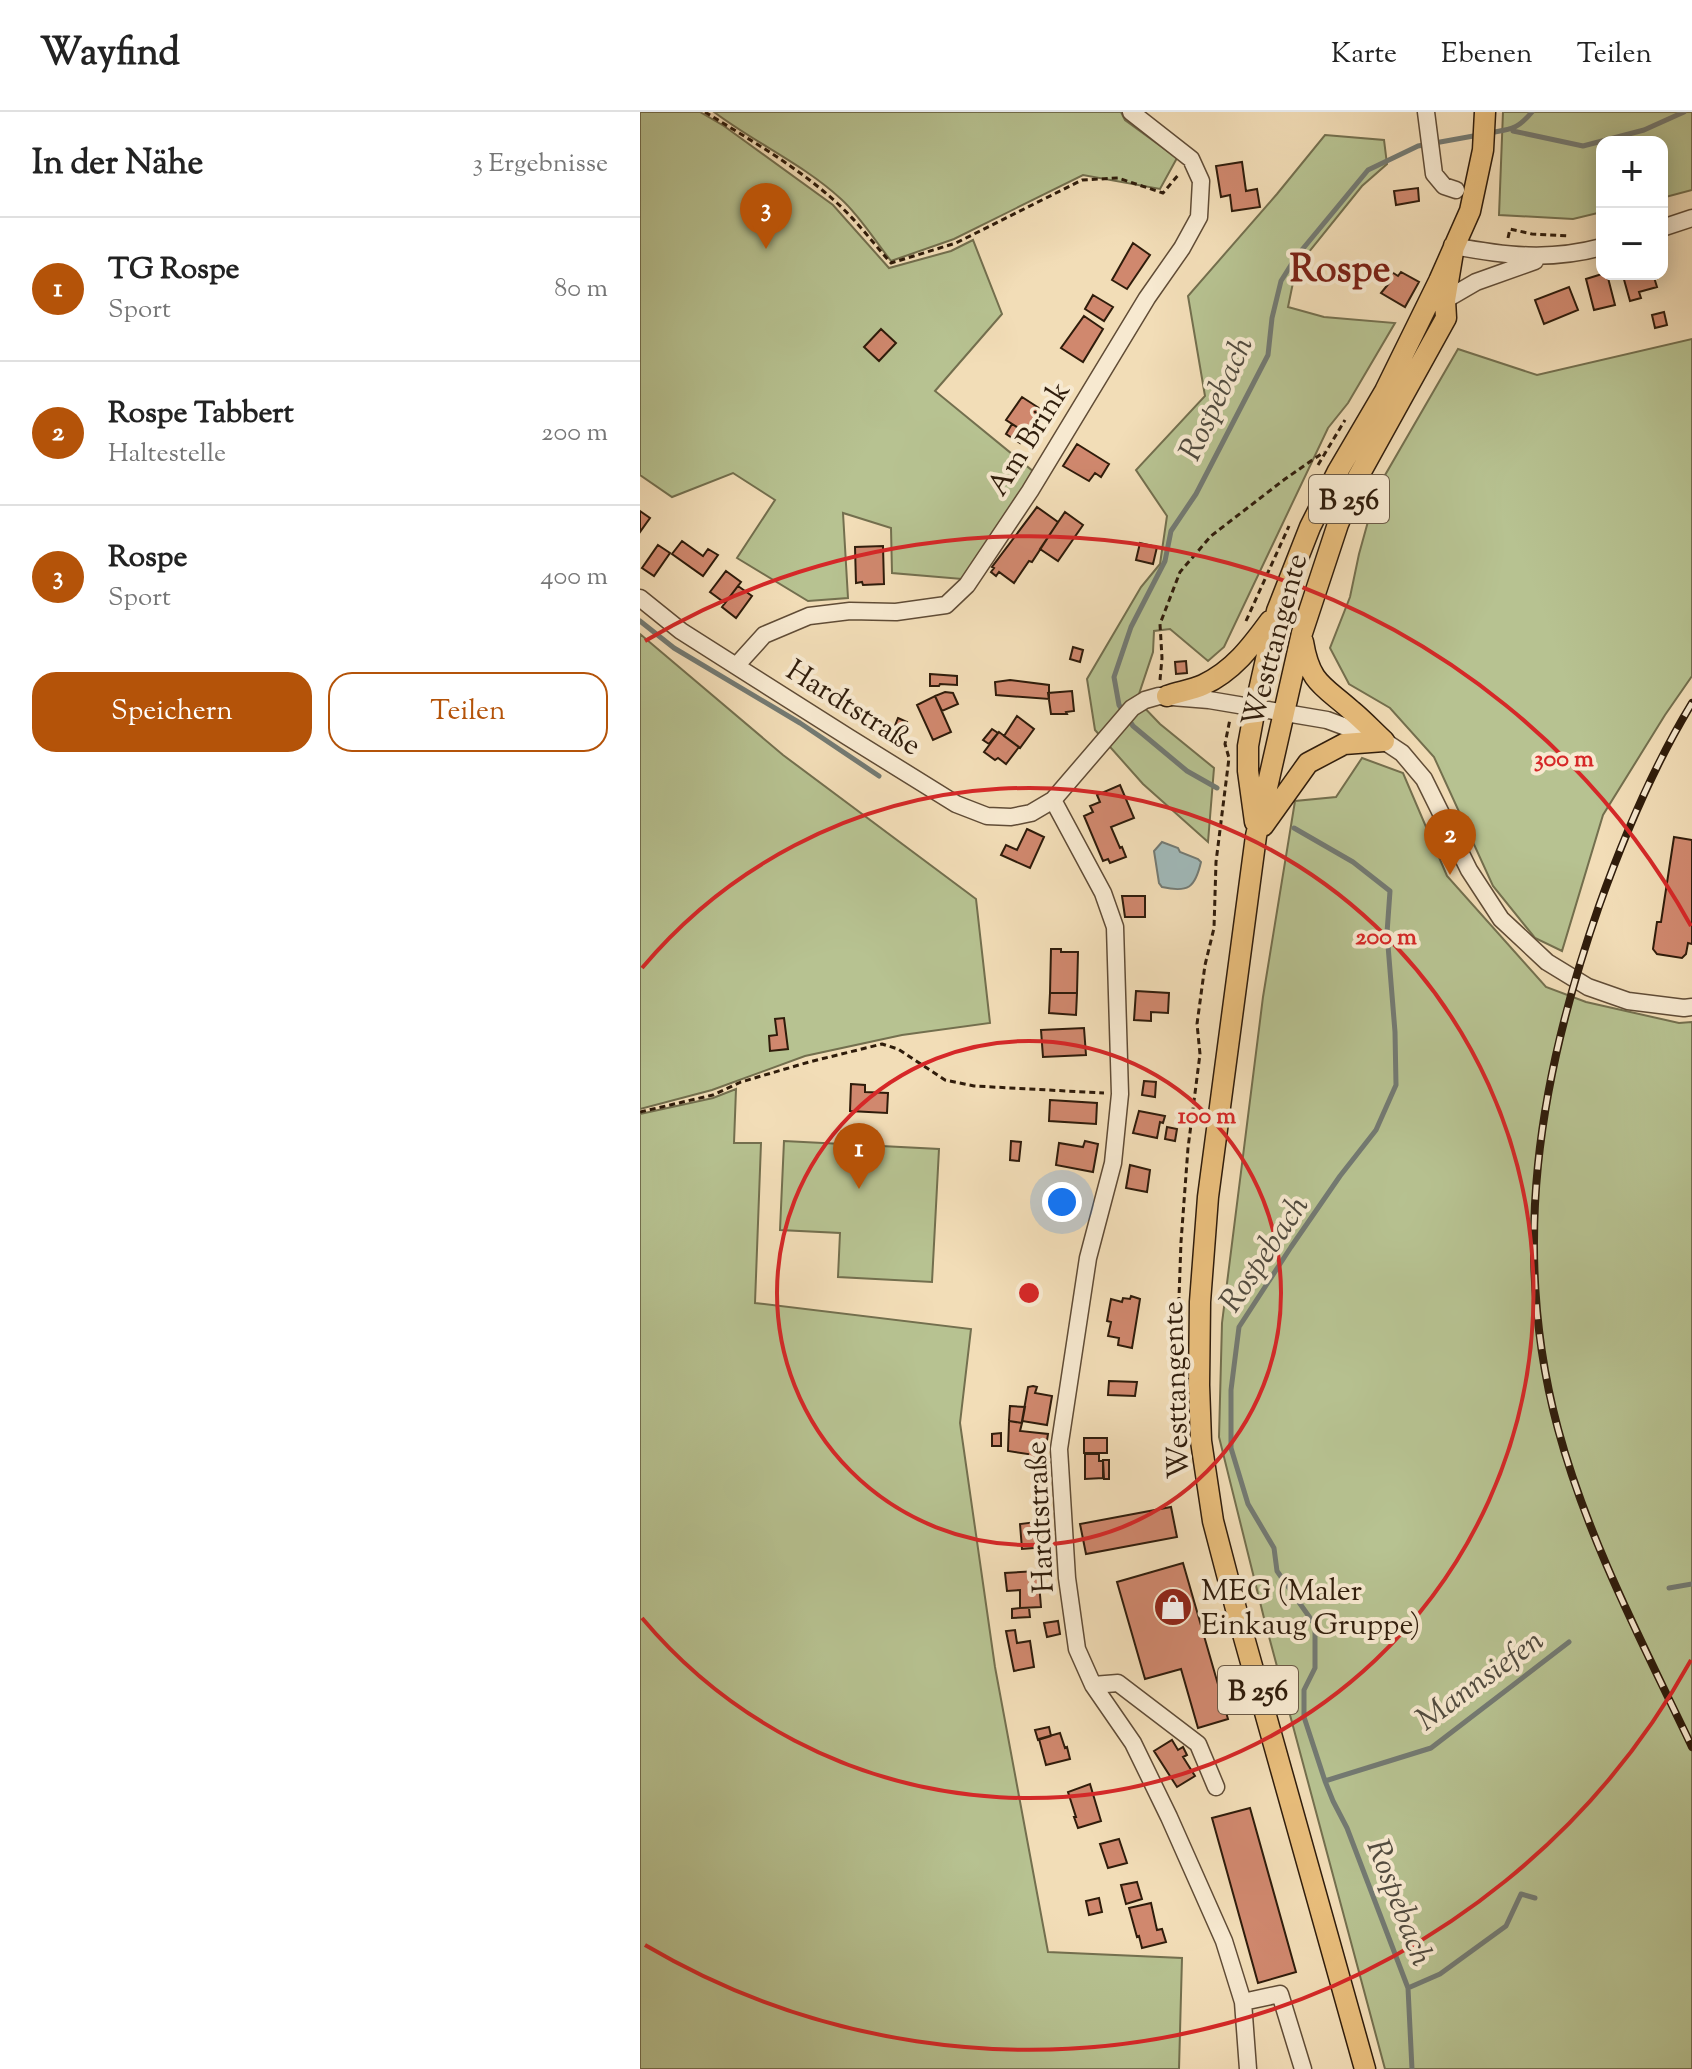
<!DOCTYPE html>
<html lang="de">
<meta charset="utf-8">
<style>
body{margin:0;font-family:"Sorts Mill Goudy",serif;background:#f2f2f2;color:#222}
.controls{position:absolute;right:24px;top:24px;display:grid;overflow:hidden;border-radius:16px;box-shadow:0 4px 20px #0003}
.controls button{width:72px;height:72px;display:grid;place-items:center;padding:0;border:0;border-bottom:2px solid #e0e0e0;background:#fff;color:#222;font:40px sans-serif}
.you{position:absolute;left:422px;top:1090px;width:28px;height:28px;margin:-20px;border:6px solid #fff;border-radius:50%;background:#1a73e8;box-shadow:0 0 0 12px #1a73e833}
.badge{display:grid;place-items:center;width:52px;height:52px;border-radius:50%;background:#b45309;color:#fff;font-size:26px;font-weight:700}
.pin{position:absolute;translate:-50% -66px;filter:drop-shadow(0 2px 4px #0008)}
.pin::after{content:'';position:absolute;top:42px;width:28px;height:24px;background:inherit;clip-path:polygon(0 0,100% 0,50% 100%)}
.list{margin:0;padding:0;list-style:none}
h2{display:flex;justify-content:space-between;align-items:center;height:104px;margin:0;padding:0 32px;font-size:34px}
h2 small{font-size:26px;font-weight:400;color:#767676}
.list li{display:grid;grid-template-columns:52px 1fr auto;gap:24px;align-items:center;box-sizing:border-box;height:144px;padding:0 32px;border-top:2px solid #e0e0e0}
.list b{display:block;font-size:30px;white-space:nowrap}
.list p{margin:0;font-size:26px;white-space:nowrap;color:#767676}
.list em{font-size:26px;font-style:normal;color:#767676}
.actions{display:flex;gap:16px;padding:24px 32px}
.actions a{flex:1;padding:18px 0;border:2px solid #b45309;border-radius:24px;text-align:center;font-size:28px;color:#b45309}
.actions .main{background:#b45309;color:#fff}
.map{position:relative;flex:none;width:1052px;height:1957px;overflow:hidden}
header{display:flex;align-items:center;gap:48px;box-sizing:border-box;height:112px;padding:0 40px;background:#fff;border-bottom:2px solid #e0e0e0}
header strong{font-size:38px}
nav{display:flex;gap:44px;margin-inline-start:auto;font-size:28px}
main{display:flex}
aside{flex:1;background:#fff}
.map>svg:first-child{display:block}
</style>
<header>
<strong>Wayfind</strong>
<nav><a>Karte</a><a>Ebenen</a><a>Teilen</a></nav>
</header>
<main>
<aside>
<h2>In der Nähe<small>3 Ergebnisse</small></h2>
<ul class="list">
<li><span class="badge">1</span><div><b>TG Rospe</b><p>Sport</p></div><em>80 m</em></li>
<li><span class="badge">2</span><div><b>Rospe Tabbert</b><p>Haltestelle</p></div><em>200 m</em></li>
<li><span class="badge">3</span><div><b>Rospe</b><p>Sport</p></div><em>400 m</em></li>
</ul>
<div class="actions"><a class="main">Speichern</a><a>Teilen</a></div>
</aside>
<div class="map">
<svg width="1052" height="1957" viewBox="0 0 1052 1957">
<rect width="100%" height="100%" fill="#f2ddb7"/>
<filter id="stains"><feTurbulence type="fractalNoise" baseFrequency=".0025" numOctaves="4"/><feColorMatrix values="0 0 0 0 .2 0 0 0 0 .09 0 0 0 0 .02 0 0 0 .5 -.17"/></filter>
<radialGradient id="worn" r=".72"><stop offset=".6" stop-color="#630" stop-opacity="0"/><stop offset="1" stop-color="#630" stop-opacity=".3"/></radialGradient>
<!-- green -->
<path fill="#b7c291" stroke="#736f4e" stroke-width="2" d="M0 0H60L84 14 193 93 249 156 311 139 333 128 362 202 295 279 394 360 322 467 252 461 251 416 203 401 208 486 168 489 97 446 135 388 93 361 32 385 0 363Z
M74 0H481L485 8 537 46 520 77 443 63 314 127 251 149C236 130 219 103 201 87 163 52 115 31 74 0Z
M863 0H1052V78L1022 86V30H962V100L933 107 859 103Z
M685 23 744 28 747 52 722 74 656 156 648 195 684 205 755 211 708 291 688 316 584 535 568 549 530 517 514 519 513 540 497 588 520 612 574 656 568 730 503 672 455 618 447 567 501 475 520 452 527 404 496 358 565 284 548 184 637 82Z
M1052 227V564L1025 603 963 703 922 839 895 826 853 774 794 645 750 596 709 572 690 536 710 485 719 442 737 377 818 237 897 263Z
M0 522 143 643 336 787 350 911 262 923 165 944 72 978 0 997Z
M722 646 763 661 807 764 906 875 946 890 1039 911 1052 910V1957H745L624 1506 579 1325 582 1211 623 885 655 689 696 685Z
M96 977 94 1031H121L115 1191 331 1217 320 1311 355 1555 408 1840 542 1846 539 1957H0V1002L73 986Z
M144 1029 299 1037 292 1170 198 1165 200 1121 140 1118Z"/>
<!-- water -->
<path fill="#a0b9b9" stroke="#737a73" stroke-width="2" d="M522 730 538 736 540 740 558 747 561 750C555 776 548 781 522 775L519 771 514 739Z"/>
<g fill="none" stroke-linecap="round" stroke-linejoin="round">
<!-- stream -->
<path stroke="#737a73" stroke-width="5" d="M873 19 943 34 1004 18 1044 0
M849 21C871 17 877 18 892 0
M0 509 34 536 160 611 239 664
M577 676 547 659 493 614 479 593 474 565 491 515 525 449 531 419 556 382 628 243 632 206 641 169 656 145 728 58 778 34 839 23
M654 716 713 750 750 779 747 821 755 920 756 973 736 1018 700 1064 651 1135 599 1215 591 1278V1336L608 1392 634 1436 637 1459 675 1513V1556L664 1578V1605L685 1669 693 1689 707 1716 768 1876 772 1957
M1029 1476 1052 1472
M685 1669 791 1636 929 1530
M768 1876 800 1862 866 1814 881 1782 895 1786"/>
</g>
<!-- building -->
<path fill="#d0886e" stroke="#2f1c0b" stroke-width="2" d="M602 50 606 79 617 77 620 95 592 99 590 83 581 85 576 54Z
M778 76 779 89 756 93 754 79Z
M493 131 510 143 487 177 472 168Z
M747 157 758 164 761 160 779 170 765 195 741 181 750 170 741 165Z
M962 162H967L975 193 954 198 946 167Z
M990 162H1013L1017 175 999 180 1001 186 990 189 983 164Z
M929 175 938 198 904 212 895 188Z
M453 183 473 195 464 209 445 197Z
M1024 200 1027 213 1015 216 1012 203Z
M444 204 463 217 443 250 421 236Z
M241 217 256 231 239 249 224 235Z
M382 285 402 298 397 306 398 310 395 314H391L386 321 366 308Z
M372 312 386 321 380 331 366 322Z
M437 332 469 352 461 365 455 361 449 369 423 354Z
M397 395 418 410 392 450 389 449 374 471 359 460 356 464 351 460 354 456 352 455Z
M0 399 10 406 0 420Z
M425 400 443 413 418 449 400 437Z
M42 429 63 444 68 437 78 443 63 464 32 442Z
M500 431 517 435 513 452 496 448Z
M18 433 30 441 14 464 2 456Z
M243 434 244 472 223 473 222 470 216 471 215 435Z
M86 459 101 470 85 491 70 480Z
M98 474 112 484 96 506 82 495Z
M433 535 443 538 440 550 430 547Z
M546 549 547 561 536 562 535 550Z
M290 562 317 564V573L300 572 299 574H290Z
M370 568 409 573V587L356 583 355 570Z
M432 579 434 599 426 600 427 602H411L408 581Z
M305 580 313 581 318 592 302 599 295 584Z
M295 584 311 620 293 628 277 593Z
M377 604 394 617 380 636 364 624Z
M258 606 267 610 262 624 252 621Z
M352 617 358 621 349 632 343 628Z
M359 620 379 635 366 652 358 646 355 648 344 640Z
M480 673 494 706 471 715 480 736 482 735 486 745 470 751 468 747 463 749 444 704 453 700 450 694 460 690 457 683Z
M387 717 404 725 390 756 361 743 366 733 377 738Z
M1034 725 1052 728V832L1048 831 1046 842 1042 846 1017 842 1013 837 1017 810H1021Z
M482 784H505V805H485Z
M411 837H421V840H438L437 881H410Z
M496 879 529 881 528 901 511 900V909L494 908Z
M410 881H437L436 903 409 901Z
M144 906 148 937 130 939 129 924 137 923 135 907Z
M444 916 446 943 403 945 401 918Z
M504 969 516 970 515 985 502 983Z
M211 972 225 973V980L248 981 247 1001 210 999Z
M410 988 457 991 456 1012 409 1009Z
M499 999 525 1004 523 1011 520 1010 517 1026 493 1021Z
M527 1015 537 1017 535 1029 525 1027Z
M371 1029 381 1030 379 1049 370 1048Z
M445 1029 458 1032 453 1060 416 1053 419 1031 443 1035Z
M490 1053 510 1058 507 1080 486 1076Z
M491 1184 500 1187 492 1236 478 1233 479 1226 468 1224 471 1210 467 1209 471 1187 482 1190 483 1186 490 1187Z
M469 1269 497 1270 495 1284 468 1283Z
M393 1274 397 1275 395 1281 412 1284 407 1313 382 1309 388 1275Z
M370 1294 385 1295 382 1311 369 1309Z
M369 1309 382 1311 380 1319 408 1322 403 1354 387 1352 388 1342 368 1339Z
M361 1321V1334H352V1322Z
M444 1326H467V1341H444Z
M445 1342H459V1349H463V1366L445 1367Z
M463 1348H469V1367H464Z
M531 1395 537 1425 446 1442 440 1412Z
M404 1409 407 1435 382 1437 380 1412Z
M543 1451 588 1607 558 1616 541 1557 505 1567 477 1470Z
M398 1459 401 1495 380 1496V1478L367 1479 365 1461Z
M380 1496H389L390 1505 372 1506V1497Z
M418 1509 420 1522 407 1525 404 1511Z
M375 1518 377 1531 390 1529 394 1555 374 1559 366 1519Z
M409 1615 411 1624 398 1628 395 1618Z
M420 1621 425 1636 427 1635 430 1647 406 1653 399 1627Z
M532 1628 538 1638 543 1635 547 1643 543 1645 555 1664 537 1675 514 1639Z
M450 1672 461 1709 438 1716 434 1705H436L428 1680Z
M610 1696 656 1860 618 1871 572 1706Z
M479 1727 487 1751 468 1756 460 1732Z
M497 1770 502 1787 486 1792 481 1773Z
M459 1786 462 1800 449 1803 446 1789Z
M511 1791 517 1818 522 1817 526 1830 502 1836 499 1824 497 1825 489 1796Z"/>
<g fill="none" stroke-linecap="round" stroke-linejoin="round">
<!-- minor casing -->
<g stroke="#604c36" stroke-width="19">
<path id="minor" d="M786 0 794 62 804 74 816 78
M1022 116 1052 106
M814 134C866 144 910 149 962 135
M805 188 836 170 895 149
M0 486 41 519 208 625 316 692 347 704 371 705 391 701 413 688 492 596 505 588 519 584 569 588 687 608 744 629 762 641 784 667 829 758 861 807 907 850 948 875 988 889 1044 896 1052 895
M96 554 124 523 169 504 210 499 256 500 306 493 327 473 390 379 507 186 542 136 559 105 561 69 551 47 491 0
M413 688 463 781 475 815 480 982 473 1051 448 1146 419 1337 427 1466 437 1537 453 1573 493 1631 529 1705 584 1829 603 1890 608 1957
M453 1573 478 1571 558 1632 576 1675
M603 1890 640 1882 663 1957"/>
</g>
<!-- major casing -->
<g stroke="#2f1c0b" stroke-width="23">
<path id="major" d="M663 530C670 572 683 573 712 599 723 608 733 619 744 629
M527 584C538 580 552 578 563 573 593 559 611 535 630 509
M615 710 608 659V634L615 596 637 499 670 415 698 359 745 279 799 169 830 99 843 38 845 0
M623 714 668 651 704 632 744 629
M725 1957 596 1497 573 1409 561 1329 559 1273 560 1190 568 1085 616 724 662 521 698 412 718 365 806 206 805 188 814 134"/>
</g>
<!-- path -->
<path stroke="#2f1c0b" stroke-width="3" stroke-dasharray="6 4" stroke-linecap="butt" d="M65 0C110 28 158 55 197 91 217 109 233 131 251 151L316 131 442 68 478 66 523 81 539 62
M868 126 870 117 892 122 929 124
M678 353 705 308
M606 509 649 414
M520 568 522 546 520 512 540 460 571 424 645 367 684 340
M0 1000 73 983 101 970 169 950 242 932 258 937 305 968 334 974 464 981
M539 1251 538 1213 541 1130 548 1036 560 942 557 912 565 853 574 816 576 750 589 646 585 632 590 607"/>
<!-- minor -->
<use href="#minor" stroke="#f7e9d0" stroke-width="16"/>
<!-- major -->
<use href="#major" stroke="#e9be7c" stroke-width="20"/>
<!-- rail casing -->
<g stroke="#2f1c0b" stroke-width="8">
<path id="rail" d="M1052 591C1013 655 984 724 959 794 899 966 870 1138 918 1317 948 1428 1003 1532 1052 1635"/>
</g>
<!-- rail -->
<use href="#rail" stroke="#f7e9d0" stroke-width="5" stroke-dasharray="15" stroke-linecap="butt"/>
</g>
<!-- distance rings -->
<g fill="none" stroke="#d62828" stroke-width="4">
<circle cx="389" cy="1181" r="252"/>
<path d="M2 856A505 505 0 1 1 2 1506"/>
<path d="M1051 1548A757 757 0 0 1 5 1833M5 529A757 757 0 0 1 1051 814"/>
</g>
<!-- icons -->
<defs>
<g id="shop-disc" transform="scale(2)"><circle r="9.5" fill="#8f2418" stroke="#f7e9d0"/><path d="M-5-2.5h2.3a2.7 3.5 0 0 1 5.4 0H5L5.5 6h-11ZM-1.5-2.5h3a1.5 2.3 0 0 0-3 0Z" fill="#fff"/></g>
</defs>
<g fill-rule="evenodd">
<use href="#shop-disc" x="533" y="1495"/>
</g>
<g text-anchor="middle" stroke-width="8" stroke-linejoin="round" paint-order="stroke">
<!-- shield labels -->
<g fill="#f7e9d0" stroke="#6b5a46" stroke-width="2">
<rect x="669" y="363" width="80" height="48" rx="6"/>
<rect x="578" y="1554" width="80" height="48" rx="6"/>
</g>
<g font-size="28" font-weight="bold" fill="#2f1c0b">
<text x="709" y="397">B 256</text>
<text x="618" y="1588">B 256</text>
</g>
<!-- street labels -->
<g font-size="30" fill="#2f1c0b" stroke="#f7e9d0">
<text transform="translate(388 326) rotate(-58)" y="10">Am Brink</text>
<text transform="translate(634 528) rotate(-75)" y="10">Westtangente</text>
<text transform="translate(214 595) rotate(32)" y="10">Hardtstraße</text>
<text transform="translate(535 1278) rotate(-92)" y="10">Westtangente</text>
<text transform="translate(399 1405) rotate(-93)" y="10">Hardtstraße</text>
</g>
<!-- poi labels -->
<g font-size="30" fill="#2f1c0b" stroke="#f7e9d0" text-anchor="start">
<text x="561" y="1488">MEG (Maler<tspan x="561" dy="34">Einkaug Gruppe)</tspan></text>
</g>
<!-- water labels -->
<g font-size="32" font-style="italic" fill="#514b3f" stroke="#f7e9d0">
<text transform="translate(575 286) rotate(-65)" y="11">Rospebach</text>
<text transform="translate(623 1141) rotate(-56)" y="11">Rospebach</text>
<text transform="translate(839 1567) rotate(-36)" y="11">Mannsiefen</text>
<text transform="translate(761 1790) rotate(69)" y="11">Rospebach</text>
</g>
<!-- district labels -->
<g font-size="38" font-weight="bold" fill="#7a1f14" stroke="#f7e9d0">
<text x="700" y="169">Rospe</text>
</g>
</g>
<circle cx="389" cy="1181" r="12" fill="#d62828" stroke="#f7e9d0" stroke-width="4"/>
<g font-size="24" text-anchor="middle" font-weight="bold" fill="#d62828" stroke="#f7e9d0" stroke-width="8" stroke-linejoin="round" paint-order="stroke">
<text x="924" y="654">300 m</text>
<text x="746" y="832">200 m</text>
<text x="567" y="1011">100 m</text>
</g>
<rect width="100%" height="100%" filter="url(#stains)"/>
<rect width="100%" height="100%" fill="url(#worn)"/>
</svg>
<div class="controls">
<button>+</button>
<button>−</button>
</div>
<div class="you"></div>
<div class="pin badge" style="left:219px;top:1077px">1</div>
<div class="pin badge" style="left:810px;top:763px">2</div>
<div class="pin badge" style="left:126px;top:137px">3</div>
</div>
</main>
